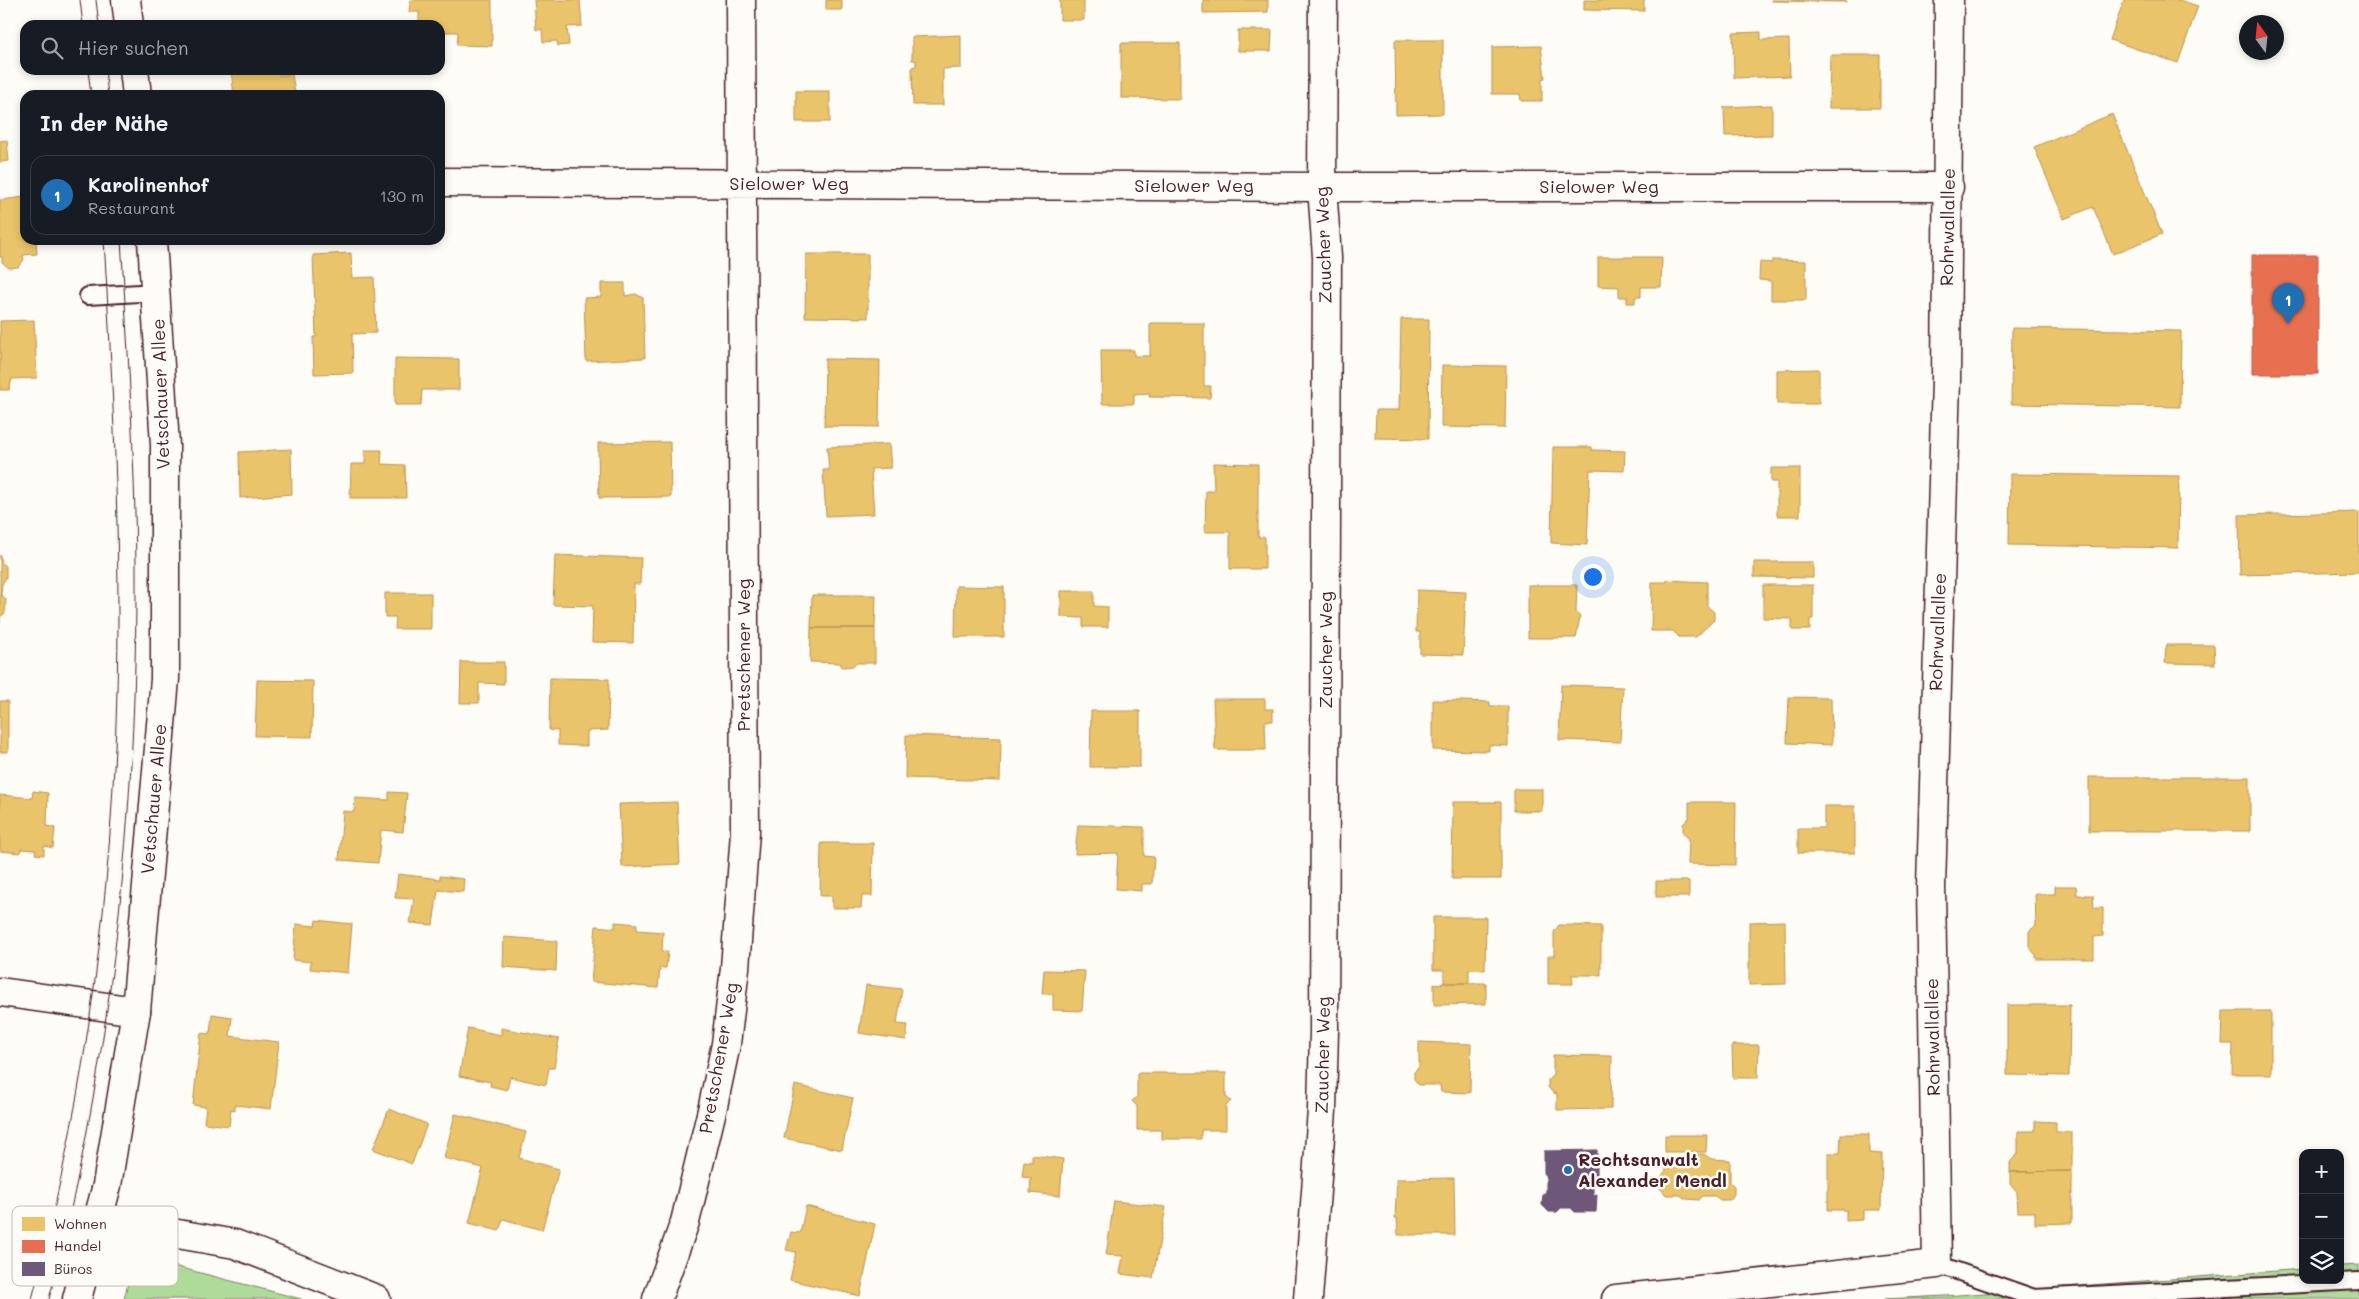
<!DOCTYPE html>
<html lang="de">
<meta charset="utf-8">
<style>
body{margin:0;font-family:Mali,sans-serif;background:#242831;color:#f1f3f6}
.controls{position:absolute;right:15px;bottom:15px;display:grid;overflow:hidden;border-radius:10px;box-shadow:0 2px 8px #0003}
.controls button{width:45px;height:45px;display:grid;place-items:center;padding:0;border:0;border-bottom:1px solid #363941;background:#171b24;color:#f1f3f6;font:25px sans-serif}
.compass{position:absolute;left:2239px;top:15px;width:45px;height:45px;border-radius:50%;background:#171b24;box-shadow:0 2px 8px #0003;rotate:345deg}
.you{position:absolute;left:1592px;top:576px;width:18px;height:18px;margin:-12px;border:4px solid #fff;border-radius:50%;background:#1a73e8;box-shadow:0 0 0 8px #1a73e833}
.badge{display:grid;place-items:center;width:32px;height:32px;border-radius:50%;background:#1f6fb2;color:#fff;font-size:16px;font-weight:700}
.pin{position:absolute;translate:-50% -41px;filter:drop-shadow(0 1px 2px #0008)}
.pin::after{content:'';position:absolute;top:26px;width:18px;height:15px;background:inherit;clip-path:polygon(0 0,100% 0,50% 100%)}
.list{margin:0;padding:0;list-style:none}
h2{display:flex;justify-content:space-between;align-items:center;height:65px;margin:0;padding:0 20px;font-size:21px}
h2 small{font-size:16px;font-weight:400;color:#9ea1a6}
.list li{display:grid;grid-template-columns:32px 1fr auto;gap:15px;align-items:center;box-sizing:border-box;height:80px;margin:0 10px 10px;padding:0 10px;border:1px solid #363941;border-radius:15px}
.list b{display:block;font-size:19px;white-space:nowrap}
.list p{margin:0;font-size:16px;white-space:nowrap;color:#9ea1a6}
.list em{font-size:16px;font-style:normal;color:#9ea1a6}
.icon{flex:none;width:28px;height:28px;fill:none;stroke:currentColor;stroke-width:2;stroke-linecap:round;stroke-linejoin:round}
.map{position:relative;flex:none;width:2359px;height:1299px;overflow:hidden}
.search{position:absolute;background:#171b24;box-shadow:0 2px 8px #0003;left:20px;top:20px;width:425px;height:55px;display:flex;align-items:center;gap:12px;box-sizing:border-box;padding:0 18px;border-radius:15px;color:#9ea1a6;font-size:19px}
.panel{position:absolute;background:#171b24;box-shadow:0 2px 8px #0003;left:20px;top:90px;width:425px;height:155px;border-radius:15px}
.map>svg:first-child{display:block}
</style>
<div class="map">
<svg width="2359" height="1299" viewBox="0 0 2359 1299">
<rect width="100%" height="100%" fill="#fdfcf7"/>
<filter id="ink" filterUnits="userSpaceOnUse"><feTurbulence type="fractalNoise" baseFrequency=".02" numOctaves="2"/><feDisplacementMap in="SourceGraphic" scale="10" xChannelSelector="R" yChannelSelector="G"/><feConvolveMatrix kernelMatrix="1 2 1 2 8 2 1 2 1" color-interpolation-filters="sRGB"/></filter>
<g filter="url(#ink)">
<!-- green -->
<path fill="#afdb9a" stroke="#7c7d62" d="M135 1256 301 1299H124Z
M2359 1265V1299H1885L1945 1296 2303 1269V1280H2340V1266Z"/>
<!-- homes -->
<path fill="#e9c46a" stroke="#b99257" d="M410 0H492V46L457 45 458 32H440V25H419V12H409Z
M534 0H580L582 26 567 27 569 45 558 46 557 41 543 42 542 29 536 30Z
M826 0H842V10H826Z
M1060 0H1084V20H1060Z
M1203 0H1268V12L1203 13Z
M1584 0H1644V11L1584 10Z
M1846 0V2L1772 1V0Z
M2124 0H2179L2198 6 2178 63 2110 40Z
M1238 30H1272L1271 51H1238Z
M1761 32V40L1789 39 1790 76 1734 78 1733 33Z
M961 35V68L943 69V105H913L912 67 916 66V60H912V37Z
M1395 40H1443V114L1396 115Z
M1121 43H1180V99L1121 98Z
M1541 46 1545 78 1542 79V101H1521L1520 94H1492V47Z
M1830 55H1880V108H1829Z
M231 70H278L279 75 292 74 295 93 282 95H234Z
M796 91H830V122H796Z
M1772 105V135L1725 136 1724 107Z
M2112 114 2162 234 2113 254 2093 207 2064 219 2034 147Z
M7 140 9 161 0 162V141Z
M25 197V240H36L37 254 23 255 24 260 18 267 9 268 2 262V257H0V200Z
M351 253 352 278 374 277 376 333 352 334 353 373 314 374 313 337H316L313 255Z
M806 254H868V318L805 317Z
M1598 257H1662L1661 287H1641V297H1635V303H1627V297H1619V287L1598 286Z
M1772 260 1806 261V300H1771V281L1759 280 1760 262 1772 263Z
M601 283H625V296L636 294 643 298 645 358 586 361 584 298 601 297Z
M1401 319H1429L1428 439 1375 438 1376 410H1399Z
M34 320 37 378 12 379 9 390H0V321Z
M1150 323H1204V386H1211L1210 398 1149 397 1150 393 1134 394V404H1102L1101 350H1134V356H1150Z
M2012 328 2181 331 2180 407 2011 404Z
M395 358 459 359V390H422L421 405H395Z
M825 359 880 360 879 427 824 426Z
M1442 365 1506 366 1505 428 1441 427Z
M1819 369V404H1777V370Z
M670 442 671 497 599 498 598 443Z
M889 444 891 468 871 469 874 514 826 516 823 470H829L827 447Z
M1553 447H1592V450L1625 451 1624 471 1590 470 1587 545 1551 543Z
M291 449 292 494 240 498 239 452Z
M365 450H382L381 464 405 465 406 498H350L351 464H365Z
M1213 463 1258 464V537H1265V569H1230V532H1205L1206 491H1214Z
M1771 468H1800V516H1777V482H1771Z
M2010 474 2179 476 2178 548 2009 545Z
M2359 512V572L2240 575 2239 515Z
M0 555 2 563 6 566V578L2 584 1 595 6 599 5 613 0 617V623Z
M555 555 641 558 640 584H634L633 643 592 642 593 606 553 605Z
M1754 562H1813V578L1754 577Z
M1667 580 1707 582V606L1714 612V620L1696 637H1679L1673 631H1651L1652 582H1667Z
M1528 585H1577L1576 612 1580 617 1576 638H1528Z
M1763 585H1813V619H1810V630H1792V619L1763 618Z
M956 586 1004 587V637H955Z
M1417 590 1466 592 1463 655 1420 654V632H1416Z
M1061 591H1094V606L1108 607V627H1083V618L1061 617Z
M385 593H431V629H395L396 617H385Z
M812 595H876L875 628H811Z
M811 628H875V663H857L853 666 842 667 840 663 810 662Z
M2166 645H2214L2215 664 2165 663Z
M461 662H504V684L479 683V703H460Z
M550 678 609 679 608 730 587 731V746L558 745V731L549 730Z
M257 680 313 681 312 737 255 736Z
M1561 685 1623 687 1620 742 1559 740Z
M1789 697 1831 698 1832 745 1787 743Z
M1213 699H1265V709H1273V721H1265L1266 750H1215Z
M1433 700 1490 702V706H1508V746L1489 745V751L1433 750Z
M0 701H8V752H0Z
M1091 711H1140V767H1090Z
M906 735 1001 738 1000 781 905 778Z
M2089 777H2250V831H2089Z
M1514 789H1542V811H1514Z
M33 791 48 793 47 826 55 828 53 848 44 846V855L35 854 36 850 21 849 20 853 0 851V795L32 798Z
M389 792 407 793 403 832 381 830 378 863 339 860 343 811 354 812 355 798 389 800Z
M677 802 680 864 622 867 619 804Z
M1453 802H1501V879H1452Z
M1689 802H1736L1735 865 1688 864 1689 839 1683 833V824L1689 818Z
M1824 806H1855V853H1798V828H1824Z
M1078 825 1144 827V856L1154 857 1152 884H1142V891L1116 889 1118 853 1075 854Z
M821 843H873L872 896H862L861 908H832V896H820Z
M398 874 440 879V876L464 879 463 892 438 890 433 925 410 923 414 899 395 898Z
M1656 881H1689V897H1656Z
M2055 886H2076L2077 895H2093L2094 908H2103V936L2094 937V959H2036V955L2029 947V931L2036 926 2035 894H2055Z
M1433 917H1486L1485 970 1469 969V983H1444V970H1433Z
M316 920 352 924 348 973 310 969 311 962 293 960 296 924 315 926Z
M1785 921 1786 984 1749 985V922Z
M615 922 637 924V930L663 932 662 951 668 952 666 968H660L658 988 591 982 596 926 615 928Z
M1559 925 1601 926V975H1572L1573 984H1548V956H1554V932Z
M504 937 557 941 556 971 503 967Z
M1044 970 1085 971 1082 1011 1053 1010V994H1042Z
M1444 983H1486V1004L1434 1005V984Z
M866 985 902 989 897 1024 908 1025 906 1040 859 1033Z
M2007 1005H2070L2069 1076 2007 1075Z
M2223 1011H2271V1074H2232L2233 1044H2222Z
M212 1014 232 1017 230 1036 279 1042 271 1109 235 1105V1110L231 1109 229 1126 204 1123 206 1107 193 1105 201 1033 210 1034Z
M468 1028 501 1035V1028L559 1039 554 1068H549L546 1085 510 1077 507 1090 490 1086 491 1082 459 1076Z
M1419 1042 1471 1044 1470 1093 1441 1092 1440 1085H1419L1414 1079V1072L1419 1067Z
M1732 1045H1759L1758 1078H1733Z
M1553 1055 1612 1056 1611 1109 1557 1110V1094L1553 1093 1548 1087V1080L1553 1075Z
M1137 1073H1226V1097L1231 1101 1226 1106V1130H1201V1139H1162V1130H1137V1106L1132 1101 1137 1097Z
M795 1085 853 1098 842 1150 784 1138Z
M389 1109 427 1124 412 1164 373 1149Z
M455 1114 526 1132 519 1158 559 1169 542 1230 503 1219 499 1231 469 1223 483 1168 444 1158Z
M2035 1121 2056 1122V1132H2072V1171L2010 1172V1162L2018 1154V1131H2035Z
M1841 1134H1869V1153L1882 1154 1881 1210H1863V1220L1846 1221V1210H1828V1153H1840Z
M1665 1135H1707L1706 1152H1665Z
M1696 1154H1704L1711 1159 1730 1160V1182L1734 1186V1194L1730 1200H1720L1715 1196H1703L1699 1200 1686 1199 1680 1195H1666L1660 1188V1179L1666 1170 1667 1158 1686 1161Z
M1032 1155 1063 1159 1060 1196 1030 1193 1031 1178 1022 1177 1024 1161 1032 1162Z
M2072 1171V1223L2035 1224V1212H2018L2017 1193 2010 1184V1172Z
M1454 1178 1455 1235H1398L1397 1218H1395L1397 1179Z
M1114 1201 1166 1207 1153 1278 1120 1274 1123 1256 1106 1255Z
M806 1206 875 1224 860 1296 790 1280 796 1252 786 1250 791 1232 800 1233Z"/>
<!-- shops -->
<path fill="#e76f51" stroke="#b85746" d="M2252 255H2318V374H2252Z"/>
<!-- offices -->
<path fill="#6d597a" stroke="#624862" d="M1597 1150V1177L1593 1176V1195L1597 1194 1596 1212H1575L1571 1208H1561L1557 1212H1549L1542 1205 1543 1194 1546 1192V1174H1544V1151Z"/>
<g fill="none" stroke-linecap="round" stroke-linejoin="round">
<!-- service casing -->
<g stroke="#4a1f2b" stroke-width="20">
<path id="service" d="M88 296 157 292
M1937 1264 2034 1298 2359 1281"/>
</g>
<!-- minor casing -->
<g stroke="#4a1f2b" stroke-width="31">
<path id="minor" d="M440 182 1322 187H1949
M0 992 136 1011
M98 1216 132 1226 235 1244 376 1299
M657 1299 685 1222 713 1106 726 1044 735 968 745 832 741 0
M1308 1299 1322 1110 1324 1031 1327 257 1322 187 1323 0
M1616 1299 1937 1264 1931 887 1946 380 1949 0"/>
</g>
<!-- tertiary casing -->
<g stroke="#4a1f2b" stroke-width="31">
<path id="tertiary" d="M126 0 129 25
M134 70 137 95
M77 1299 107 1185 136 1011 165 679V445L152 240"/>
</g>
<!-- service -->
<use href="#service" stroke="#fdfcf7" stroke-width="16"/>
<!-- minor -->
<use href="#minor" stroke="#fdfcf7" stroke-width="28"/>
<!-- tertiary -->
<use href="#tertiary" stroke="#fdfcf7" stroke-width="28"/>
<!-- tram -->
<path stroke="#4a1f2b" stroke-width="1" d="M80 0 83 25
M96 0 99 25
M88 70 91 95
M105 70 108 95
M32 1299C76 1133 104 957 113 786 124 604 115 422 104 240
M49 1299C112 1061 137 812 136 567 135 458 128 349 121 240"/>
</g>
</g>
<!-- markers -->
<circle fill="#1f6fb2" stroke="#fdfcf7" stroke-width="2" cx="1568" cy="1170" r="5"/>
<g text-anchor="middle" stroke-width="5" stroke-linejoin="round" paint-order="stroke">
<!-- street labels -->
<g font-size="18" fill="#4a1f2b" stroke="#fdfcf7">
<text x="789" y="190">Sielower Weg</text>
<text x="1194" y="192">Sielower Weg</text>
<text x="1599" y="193">Sielower Weg</text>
<text transform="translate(1948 227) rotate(-89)" y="6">Rohrwallallee</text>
<text transform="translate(1324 245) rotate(-92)" y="6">Zaucher Weg</text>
<text transform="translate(161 394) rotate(-92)" y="6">Vetschauer Allee</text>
<text transform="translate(1938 632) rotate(-88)" y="6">Rohrwallallee</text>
<text transform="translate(1326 650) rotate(-90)" y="6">Zaucher Weg</text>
<text transform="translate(744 655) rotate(-90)" y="6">Pretschener Weg</text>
<text transform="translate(154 799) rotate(-85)" y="6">Vetschauer Allee</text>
<text transform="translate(1933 1037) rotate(-91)" y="6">Rohrwallallee</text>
<text transform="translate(1323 1055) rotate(-89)" y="6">Zaucher Weg</text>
<text transform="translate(719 1058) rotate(-80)" y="6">Pretschener Weg</text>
</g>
<!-- poi labels -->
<g font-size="18" font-weight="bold" fill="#4a1f2b" stroke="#fdfcf7" text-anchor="start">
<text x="1578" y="1166">Rechtsanwalt<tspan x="1578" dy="21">Alexander Mendl</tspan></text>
</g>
</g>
<!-- legend -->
<rect x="12" y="1206" width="166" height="80" rx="8" fill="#fdfcf7" stroke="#c7baba" stroke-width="1"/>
<rect x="22" y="1217" width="23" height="14" fill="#e9c46a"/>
<rect x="22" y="1240" width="23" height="13" fill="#e76f51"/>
<rect x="22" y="1262" width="23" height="14" fill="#6d597a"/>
<g font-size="14" fill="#4a1f2b">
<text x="54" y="1229">Wohnen</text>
<text x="54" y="1251">Handel</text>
<text x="54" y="1274">Büros</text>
</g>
</svg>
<div class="controls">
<button>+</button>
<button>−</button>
<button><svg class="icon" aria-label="layers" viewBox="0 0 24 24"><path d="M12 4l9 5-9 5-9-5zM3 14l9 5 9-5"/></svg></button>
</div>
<svg class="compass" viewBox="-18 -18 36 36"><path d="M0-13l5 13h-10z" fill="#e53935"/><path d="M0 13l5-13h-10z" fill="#9ea1a6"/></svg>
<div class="you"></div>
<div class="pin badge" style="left:2288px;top:324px">1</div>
<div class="search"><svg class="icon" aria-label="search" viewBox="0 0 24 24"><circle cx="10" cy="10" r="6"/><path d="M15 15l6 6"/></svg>Hier suchen</div>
<section class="panel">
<h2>In der Nähe<small></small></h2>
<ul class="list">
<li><span class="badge">1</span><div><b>Karolinenhof</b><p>Restaurant</p></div><em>130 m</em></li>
</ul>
</section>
</div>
